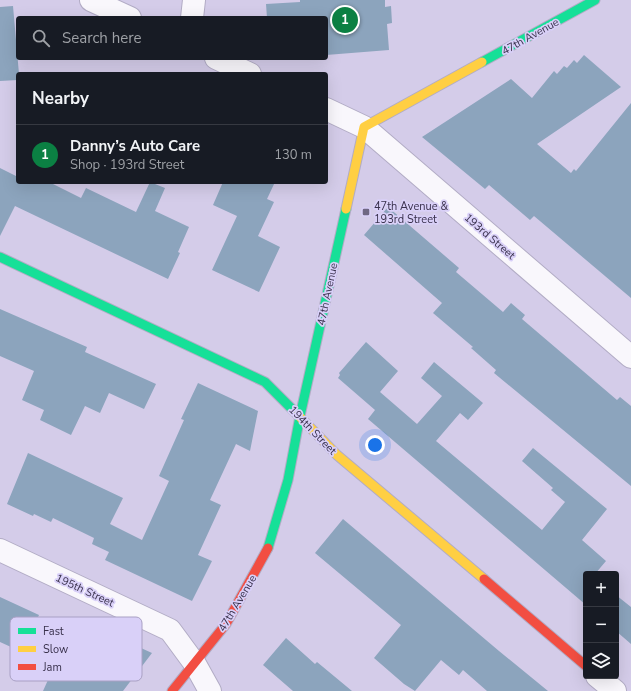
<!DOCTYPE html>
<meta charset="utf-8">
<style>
body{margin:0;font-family:"Nunito Sans",sans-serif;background:#242831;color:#f1f3f6}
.controls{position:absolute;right:12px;bottom:12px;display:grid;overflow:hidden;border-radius:4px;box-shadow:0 4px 16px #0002}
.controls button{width:36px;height:36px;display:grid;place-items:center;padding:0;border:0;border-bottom:1px solid #363941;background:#171b24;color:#f1f3f6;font:20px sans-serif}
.you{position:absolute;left:375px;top:445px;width:14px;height:14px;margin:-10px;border:3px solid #fff;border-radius:50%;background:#1a73e8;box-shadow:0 0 0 6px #1a73e833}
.badge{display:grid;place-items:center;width:26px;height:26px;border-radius:50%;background:#0b8043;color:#fff;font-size:13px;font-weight:700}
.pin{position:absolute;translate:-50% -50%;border:2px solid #fff;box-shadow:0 1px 4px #0006}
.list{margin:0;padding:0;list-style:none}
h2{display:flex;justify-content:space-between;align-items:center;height:52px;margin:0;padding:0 16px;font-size:17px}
h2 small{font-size:13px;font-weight:400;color:#9ea1a6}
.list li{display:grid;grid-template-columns:26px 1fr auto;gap:12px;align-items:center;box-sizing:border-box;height:60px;padding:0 16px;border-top:1px solid #363941}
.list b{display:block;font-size:15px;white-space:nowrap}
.list p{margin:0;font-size:13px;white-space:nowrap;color:#9ea1a6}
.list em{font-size:13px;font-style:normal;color:#9ea1a6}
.icon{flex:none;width:22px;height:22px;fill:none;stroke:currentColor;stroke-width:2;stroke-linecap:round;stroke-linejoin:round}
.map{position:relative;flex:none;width:631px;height:691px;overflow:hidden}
.search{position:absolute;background:#171b24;box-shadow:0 4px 16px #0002;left:16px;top:16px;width:312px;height:44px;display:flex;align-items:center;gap:10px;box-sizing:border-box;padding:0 14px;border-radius:4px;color:#9ea1a6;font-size:15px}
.panel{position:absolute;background:#171b24;box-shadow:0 4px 16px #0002;left:16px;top:72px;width:312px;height:112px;border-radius:4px}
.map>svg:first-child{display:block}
</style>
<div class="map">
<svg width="631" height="691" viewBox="0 0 631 691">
<rect width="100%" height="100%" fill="#d4cce9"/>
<!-- building -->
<path fill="#8ca4bd" d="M300 0H385V7L391 6 392 23 387 24 389 50 326 55V18H267L266 4 300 2Z
M13 6 19 74 18 80 0 81V7Z
M584 55 621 87 537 144 571 173 574 169 576 171 631 103V298L534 216 530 220 489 185 485 189 422 137 511 79 532 98 554 71 557 74 564 66 567 68 574 60 577 63Z
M0 168 18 177V182H49L81 198 86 188 136 212 150 182 165 188 155 211 189 227 178 252 180 253 168 279 15 206 0 236Z
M223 182H275L267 199 274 202 258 236 280 247 259 292 212 270 237 216 213 205Z
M388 207 459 268 456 272 503 312 511 303 525 315 522 319 617 400 620 397 631 406V486L494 373 496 370 471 348 473 347 433 313 442 303 364 235Z
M0 309 87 347 85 352 156 384 144 409 109 393 100 413 85 406 71 435 40 420 44 410 22 400 34 371 0 356Z
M366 342 398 371 380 392 417 424 442 396 421 378 434 362 483 403 468 420 460 413 436 441 542 530 565 502 551 490 553 488 522 461 533 448 607 509 582 540 606 561 595 574H586V605L368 419 375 410 338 378 340 375 339 373Z
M198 383 258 411 250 451 236 444 210 500 221 505 198 555 212 561 192 601 105 560 109 552 92 544 94 538 53 518 51 522 34 514 33 516 7 504 28 453 123 498 110 524 142 540 169 481 159 476 184 420 181 419Z
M343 519 499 651 548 691H487L463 670 459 675 441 660 415 691 404 684 374 658 401 625 315 553Z
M616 595 631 607V644L616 631Z
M0 597 39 615 22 652 0 642Z
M88 624 152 653 123 691H43L57 660 63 663 76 635 82 637Z
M286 638 315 664 317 662 352 691H293L263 665Z"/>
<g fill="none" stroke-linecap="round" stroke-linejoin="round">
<!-- street casing -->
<g stroke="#b2acc5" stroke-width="24">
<path id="street" d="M91 0 130 18
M192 18 194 0
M216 58 250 74
M326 109 364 127 631 357
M0 550 170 630 195 664 210 691
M597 676 615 691"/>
</g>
<!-- fast casing -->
<g stroke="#b2acc5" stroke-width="11">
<path id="fast" d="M482 62 595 0
M0 257 265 382 298 415
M268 548 288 480 300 416 346 209"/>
</g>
<!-- slow casing -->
<g stroke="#b2acc5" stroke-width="11">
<path id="slow" d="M346 209 364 127 482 62
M298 415 337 455 484 579"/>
</g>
<!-- jam casing -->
<g stroke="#b2acc5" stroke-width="11">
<path id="jam" d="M484 579 586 666
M172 691 226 624 268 548"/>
</g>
<!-- street -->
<use href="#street" stroke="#f9f7fc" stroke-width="22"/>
<!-- fast -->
<use href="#fast" stroke="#16e098" stroke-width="9"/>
<!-- slow -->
<use href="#slow" stroke="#ffcf43" stroke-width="9"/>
<!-- jam -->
<use href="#jam" stroke="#f24e42" stroke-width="9"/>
</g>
<!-- markers -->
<rect fill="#6f6783" stroke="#d9d0f8" stroke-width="1.5" x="362" y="208" width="8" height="8" rx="2"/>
<g text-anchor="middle" stroke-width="3.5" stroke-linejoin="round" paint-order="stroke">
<!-- street labels -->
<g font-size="11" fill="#39314c" stroke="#d9d0f8">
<text transform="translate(530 36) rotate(-29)" y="4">47th Avenue</text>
<text transform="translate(490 236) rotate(41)" y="4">193rd Street</text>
<text transform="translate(327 294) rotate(-78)" y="4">47th Avenue</text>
<text transform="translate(313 430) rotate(46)" y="4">194th Street</text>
<text transform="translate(85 590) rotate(25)" y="4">195th Street</text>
<text transform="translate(237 603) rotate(-59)" y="4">47th Avenue</text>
</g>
<!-- poi labels -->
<g font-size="11" fill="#39314c" stroke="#d9d0f8" text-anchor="start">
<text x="374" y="210">47th Avenue &amp;<tspan x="374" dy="13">193rd Street</tspan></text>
</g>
</g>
<!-- legend -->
<rect x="10" y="617" width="132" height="64" rx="6" fill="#d9d0f8" stroke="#a9a0c4" stroke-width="1"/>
<rect x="18" y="628" width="18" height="6" fill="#16e098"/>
<rect x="18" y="646" width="18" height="6" fill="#ffcf43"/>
<rect x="18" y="664" width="18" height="6" fill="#f24e42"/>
<g font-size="11" fill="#39314c">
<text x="43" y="635">Fast</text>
<text x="43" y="653">Slow</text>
<text x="43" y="671">Jam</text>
</g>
</svg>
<div class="controls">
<button>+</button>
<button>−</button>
<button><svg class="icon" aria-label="layers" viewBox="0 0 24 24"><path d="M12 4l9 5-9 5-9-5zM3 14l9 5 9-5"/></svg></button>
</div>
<div class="you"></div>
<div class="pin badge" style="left:345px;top:20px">1</div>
<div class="search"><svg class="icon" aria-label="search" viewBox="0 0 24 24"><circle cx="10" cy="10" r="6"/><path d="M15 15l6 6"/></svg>Search here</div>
<section class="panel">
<h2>Nearby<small></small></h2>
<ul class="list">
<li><span class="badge">1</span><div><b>Danny’s Auto Care</b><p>Shop · 193rd Street</p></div><em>130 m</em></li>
</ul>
</section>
</div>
